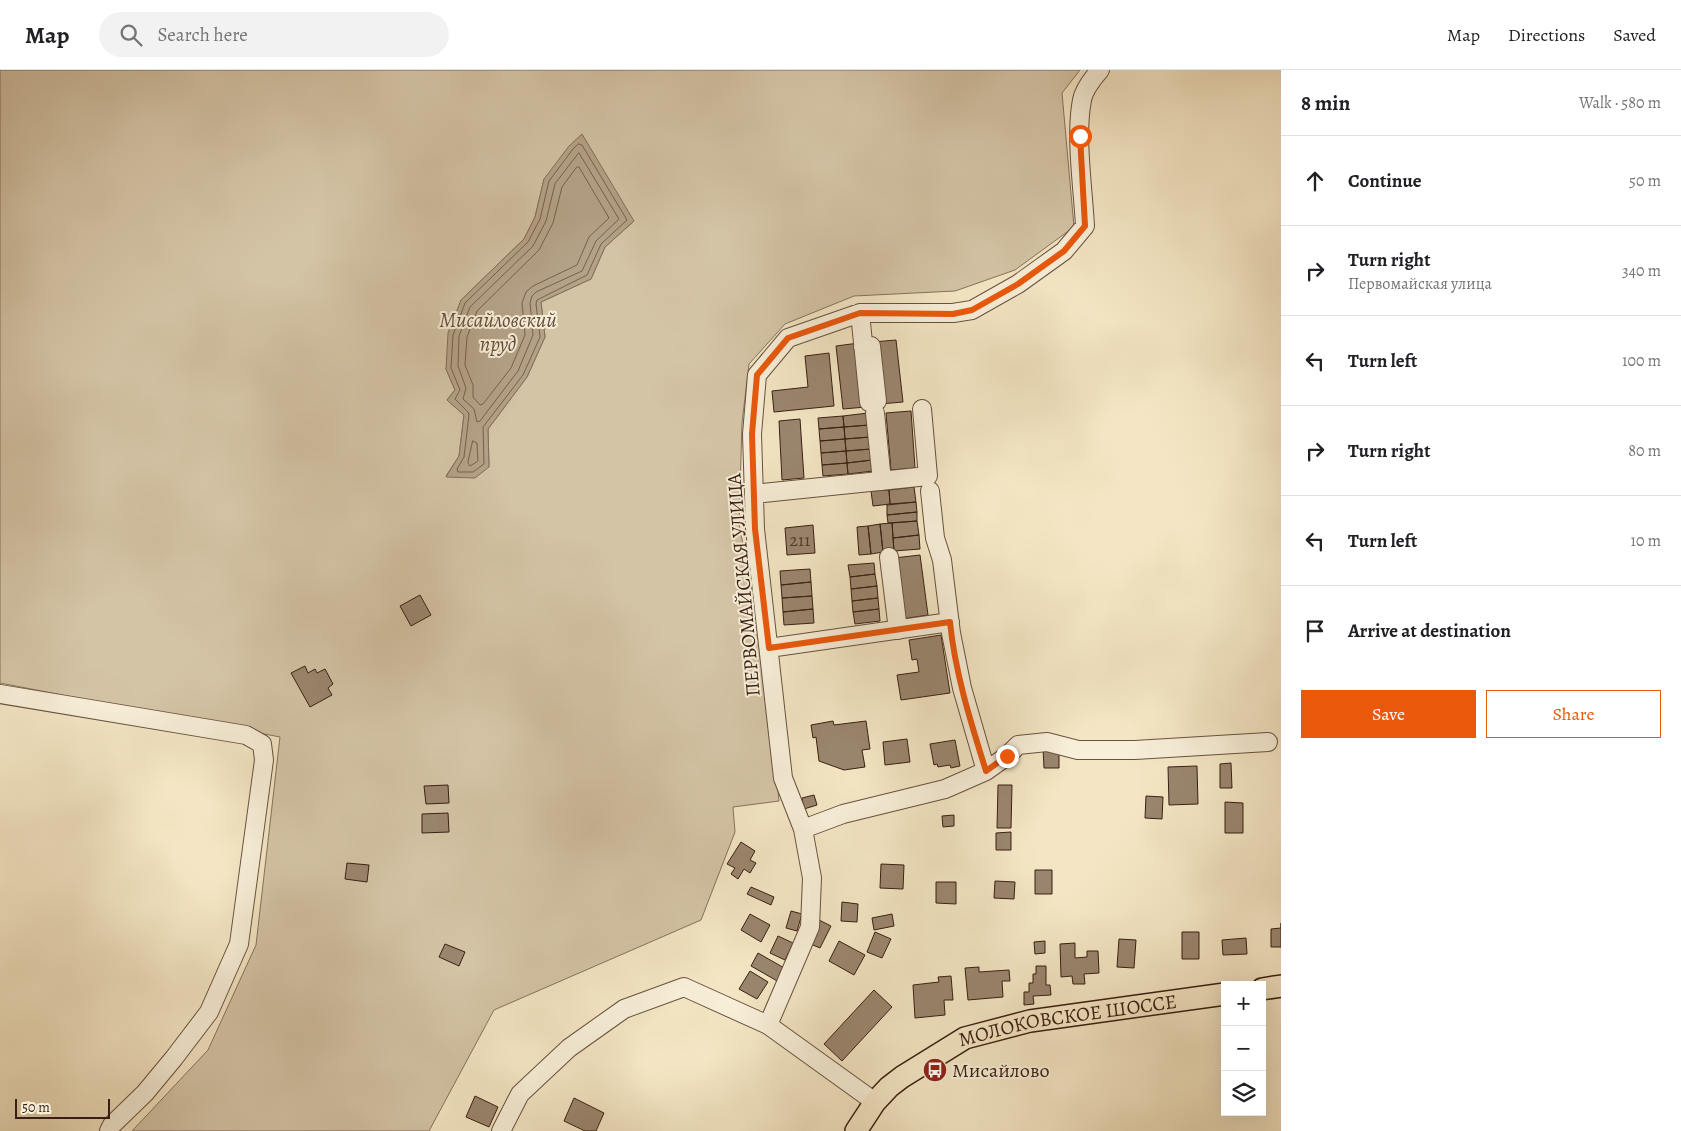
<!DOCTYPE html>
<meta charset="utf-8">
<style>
body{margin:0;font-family:Alegreya,serif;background:#f2f2f2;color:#202124}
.controls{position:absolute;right:15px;bottom:15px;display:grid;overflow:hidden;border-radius:0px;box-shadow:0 5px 20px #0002}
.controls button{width:45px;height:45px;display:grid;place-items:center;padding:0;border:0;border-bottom:1px solid #e0e0e0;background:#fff;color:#202124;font:25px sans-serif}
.scale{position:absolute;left:15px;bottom:12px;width:95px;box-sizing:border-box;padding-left:5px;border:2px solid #391f13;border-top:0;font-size:14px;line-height:18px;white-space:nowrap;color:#391f13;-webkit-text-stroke:4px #f8efd9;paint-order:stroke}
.stop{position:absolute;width:15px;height:15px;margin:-11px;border:4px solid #ea580c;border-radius:50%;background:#fff}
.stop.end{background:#ea580c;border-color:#fff;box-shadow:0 1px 5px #0008}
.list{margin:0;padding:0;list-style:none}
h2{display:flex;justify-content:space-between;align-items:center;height:65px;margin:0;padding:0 20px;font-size:21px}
h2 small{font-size:16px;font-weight:400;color:#757577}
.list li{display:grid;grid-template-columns:32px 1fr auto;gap:15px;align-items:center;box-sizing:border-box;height:90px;padding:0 20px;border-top:1px solid #e0e0e0}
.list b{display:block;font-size:19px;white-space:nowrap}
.list p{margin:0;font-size:16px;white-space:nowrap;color:#757577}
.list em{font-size:16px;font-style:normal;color:#757577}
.actions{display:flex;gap:10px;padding:15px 20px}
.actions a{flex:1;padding:11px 0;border:1px solid #ea580c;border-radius:0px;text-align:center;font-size:18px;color:#ea580c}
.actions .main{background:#ea580c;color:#fff}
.icon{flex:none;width:28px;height:28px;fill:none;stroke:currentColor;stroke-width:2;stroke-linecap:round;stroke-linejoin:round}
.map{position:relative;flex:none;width:1281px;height:1061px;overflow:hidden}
header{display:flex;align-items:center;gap:30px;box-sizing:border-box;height:70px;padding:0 25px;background:#fff;border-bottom:1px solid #e0e0e0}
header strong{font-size:24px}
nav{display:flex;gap:28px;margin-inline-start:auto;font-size:18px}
.search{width:350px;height:45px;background:#f2f2f2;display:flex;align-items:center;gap:12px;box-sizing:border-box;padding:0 18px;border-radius:28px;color:#757577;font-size:19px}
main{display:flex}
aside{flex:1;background:#fff}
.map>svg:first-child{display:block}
</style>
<header>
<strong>Map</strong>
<div class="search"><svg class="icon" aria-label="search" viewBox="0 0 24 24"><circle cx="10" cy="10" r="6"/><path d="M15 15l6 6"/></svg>Search here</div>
<nav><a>Map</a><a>Directions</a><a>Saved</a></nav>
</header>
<main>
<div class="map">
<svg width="1281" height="1061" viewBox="0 0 1281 1061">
<rect width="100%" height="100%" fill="#f4e6c4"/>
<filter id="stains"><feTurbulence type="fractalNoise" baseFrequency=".004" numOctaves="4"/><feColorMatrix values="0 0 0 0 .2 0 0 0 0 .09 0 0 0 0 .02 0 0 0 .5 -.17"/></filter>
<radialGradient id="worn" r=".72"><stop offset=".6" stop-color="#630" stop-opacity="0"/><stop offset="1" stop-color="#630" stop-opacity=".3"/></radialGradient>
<!-- green -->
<path fill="#d4c4a6" stroke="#86725c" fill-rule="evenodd" d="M0 0H1080L1062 23 1074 157 1015 200 955 221 854 226 785 254 749 294 742 353 739 454 764 582 779 731 733 737 735 762 701 850 494 940 429 1061H132L208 980 256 875 280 667 0 613ZM544 109 634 151 605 177 591 209 541 232 545 267 527 307 488 359 489 397 446 406 459 386 464 345 447 330 455 320 446 299 461 230 524 169 535 147Z"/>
<!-- water -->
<path fill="#b4a288" stroke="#836e59" d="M582 64 634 151 605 177 591 209 541 232 545 267 527 307 488 359 489 397 475 408 446 407 459 386 464 345 447 330 455 320 446 299 448 263 461 230 524 169 535 147 544 109 569 76Z"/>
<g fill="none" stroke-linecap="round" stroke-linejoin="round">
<!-- shore -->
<path stroke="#76604e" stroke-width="1" d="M579 74 582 75 627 150 601 174 587 205 537 230 536 234 540 267 523 305 483 357 484 394 473 402H458L457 399 464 387 469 345 468 342 455 329 460 320 451 298 453 265 465 233 528 172 540 149 549 111 573 79Z
M579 83 619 149 596 171 582 201 536 222 532 226 530 233 533 265 518 301 480 351 477 352 474 339 463 329 466 318 458 296 459 266 470 237 533 176 546 151 555 114Z
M579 97 609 148 589 167 577 195 533 216 526 222 522 233 525 265 511 298 483 334 480 335 473 327V315L465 295 467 267 477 241 539 180 553 153 562 117 576 98Z
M473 371 477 373 478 391 470 396 468 393Z"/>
</g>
<!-- building -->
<path fill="#9a866f" stroke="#391f13" d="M896 270 903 332 880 334 873 272Z
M859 273 866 337 843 339 836 276Z
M829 283 834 336 774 342 772 321 808 317 805 286Z
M911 341 915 398 891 400 886 343Z
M868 343 869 355 844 357 843 346Z
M843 346 844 357 819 359 818 348Z
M800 349 804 408 782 410 779 351Z
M869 355 870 367 845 369 844 357Z
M844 357 845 369 820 371 819 359Z
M870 367 871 379 846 381 845 369Z
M845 369 846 381 821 383 820 371Z
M871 379 872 390 847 393 846 381Z
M846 381 847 393 822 395 821 383Z
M872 390 873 401 848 404 847 393Z
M847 393 848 404 823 406 822 395Z
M914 417 916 432 890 434 889 420Z
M889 420 890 434 873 436 871 421Z
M916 432 917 442 887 445V435Z
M917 442V451L888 453 887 445Z
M917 451 919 465 893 468 892 453Z
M892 453 894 481 883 482 880 454Z
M880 454 883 482 871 484 868 456Z
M813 455 815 483 787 485 785 458Z
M868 456 871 484 859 485 857 457Z
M919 465 920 479 894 481 893 468Z
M920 485 928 545 902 549 894 488Z
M874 493 875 504 850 507 848 495Z
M810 499 811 512 781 515 780 501Z
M875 504 877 516 851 519 850 507Z
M811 512 812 526 782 528 781 515Z
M877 516 878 528 852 531 851 519Z
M420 525 431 545 411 556 400 536Z
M812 526 813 539 783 542 782 528Z
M878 528 879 539 853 542 852 531Z
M813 539 814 553 784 555 783 542Z
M879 539 880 551 855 554 853 542Z
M941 565 950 623 901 630 897 605 919 602 917 589 912 590 909 570Z
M305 596 308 603 315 599 317 603 325 599 333 614 328 618 332 625 310 637 291 603Z
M833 651 834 655 866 651 870 679 862 680 865 697 844 700 819 691 816 667 813 668 811 655Z
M907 669 910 692 885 695 883 672Z
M955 670 960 696 951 698 950 695 938 697 937 694 934 695 930 674Z
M1043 678H1059V698H1044Z
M1231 693 1232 718H1220V694Z
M1197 696 1198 734 1169 735 1168 697Z
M448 715 449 733 426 734 424 716Z
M998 715H1012L1011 758H997Z
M814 725 817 735 804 739 802 728Z
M1146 726 1163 727 1162 749 1145 748Z
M1225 732 1243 733V763H1225Z
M448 743 449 762 422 763V744Z
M954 745V756L943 757 942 746Z
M1011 762V780H996V763Z
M741 772 755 781 750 790 756 793 750 803 744 799 738 809 731 804 735 798 727 794Z
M347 793 369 795 367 812 345 809Z
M881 794 904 795 903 819 880 818Z
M1035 800H1052V824H1035Z
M995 811 1015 812 1014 829 994 828Z
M936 812H956V834L936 833Z
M751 817 774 827 771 835 747 824Z
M842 832 858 834 857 852 841 851Z
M791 841 802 844 797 861 786 858Z
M750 844 770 855 761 872 741 860Z
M892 844 894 856 874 860 872 848Z
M817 849 831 856 820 878 806 872Z
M1281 853V877H1271V859L1281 858Z
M875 862 891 869 882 888 867 882Z
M1182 862H1199V889H1182Z
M778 866 793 873 785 890 770 883Z
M1246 868 1247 884 1223 885 1222 870Z
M1119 869 1136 870 1134 898 1117 897Z
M839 871 865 885 854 905 829 891Z
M1045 871V883L1035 884 1034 872Z
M1075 873V888L1087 887V881H1098L1099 903 1084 904 1085 914H1073L1072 906 1061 907 1060 874Z
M445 874 465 882 459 896 439 887Z
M758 883 786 899 779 912 751 896Z
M1036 896H1046V915H1050L1051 925 1033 926 1034 934 1024 935V922H1029V913H1033V904H1036Z
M979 897V902L1009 900 1010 911H1002L1003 927 968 930 965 898Z
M750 901 768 912 757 929 739 919Z
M951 906 953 930H944L945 945 915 948 913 915 939 912 938 907Z
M874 920 892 937 842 991 824 974Z
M475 1026 498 1037 489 1057 466 1047Z
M574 1028 604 1043 596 1061H585L564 1051Z"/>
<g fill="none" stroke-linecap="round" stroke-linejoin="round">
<!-- minor casing -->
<g stroke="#68513f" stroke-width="20">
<path id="minor" d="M860 243 869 332 877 331 871 276 863 277
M875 343 882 411
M930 421 935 468 942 490 951 563 962 618 986 701
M754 424 928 406 922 339
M889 487 898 560
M769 578 950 552
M0 624 246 665 262 674 264 690 239 874 209 942 174 988 145 1023 112 1055 109 1061
M803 759 843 744 945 719 986 701 1007 686 1018 675 1047 672 1078 680H1135L1268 672
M768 955 810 857 812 808 803 759 783 708 755 459 752 364 757 305 788 268 860 243H953L972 240 1018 214 1064 181 1085 156C1083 118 1075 66 1082 30 1084 19 1093 8 1100 0
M501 1061 520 1024 569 978 624 939 684 917 768 955 875 1032"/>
</g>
<!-- major casing -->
<g stroke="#391f13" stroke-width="24">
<g id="major">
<path d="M1262 919 1281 916"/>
<path id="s1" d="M856 1061 875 1032 889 1017 902 1007 965 968 1030 951 1225 924"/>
</g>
</g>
<!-- minor -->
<use href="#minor" stroke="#f8efd9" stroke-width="18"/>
<!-- major -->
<use href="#major" stroke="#f4e6c4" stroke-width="21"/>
</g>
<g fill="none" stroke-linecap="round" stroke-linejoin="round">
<!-- route -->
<path stroke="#ea580c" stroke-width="6" d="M1007 686 986 701C971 653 955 603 950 552L769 578 755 459 752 364 757 305 788 268 860 243 953 244 972 240 1018 214 1064 181 1085 156 1080 66"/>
</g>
<!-- icons -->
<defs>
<g id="bus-disc" transform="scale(1.25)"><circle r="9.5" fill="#8f2418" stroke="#f8efd9"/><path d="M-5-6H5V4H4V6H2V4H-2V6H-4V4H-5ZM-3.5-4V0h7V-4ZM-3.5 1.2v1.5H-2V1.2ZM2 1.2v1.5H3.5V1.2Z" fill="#fff"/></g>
</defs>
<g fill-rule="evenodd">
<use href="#bus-disc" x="935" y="1000"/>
</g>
<g text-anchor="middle" stroke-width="4" stroke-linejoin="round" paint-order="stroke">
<!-- number labels -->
<g font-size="18" fill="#51392a">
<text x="800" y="476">211</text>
</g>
<!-- street labels -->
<g font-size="20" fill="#391f13" stroke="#f8efd9">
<text transform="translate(743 515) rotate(-95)" y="7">ПЕРВОМАЙСКАЯ УЛИЦА</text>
<text dy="7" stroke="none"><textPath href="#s1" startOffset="250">МОЛОКОВСКОЕ ШОССЕ</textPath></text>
</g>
<!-- poi labels -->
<g font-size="20" fill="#391f13" stroke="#f8efd9" text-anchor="start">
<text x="952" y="1007">Мисайлово</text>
</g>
<!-- water labels -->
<g font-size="21" font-style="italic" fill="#644d3c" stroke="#f8efd9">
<text x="498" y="257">Мисайловский<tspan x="498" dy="24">пруд</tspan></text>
</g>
</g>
<rect width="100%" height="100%" filter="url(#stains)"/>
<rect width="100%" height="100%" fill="url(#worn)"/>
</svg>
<div class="controls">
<button>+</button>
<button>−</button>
<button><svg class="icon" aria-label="layers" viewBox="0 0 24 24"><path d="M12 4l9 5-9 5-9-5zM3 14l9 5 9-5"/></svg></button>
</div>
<div class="scale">50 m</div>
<div class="stop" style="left:1080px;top:66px"></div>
<div class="stop end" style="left:1007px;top:686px"></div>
</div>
<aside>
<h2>8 min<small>Walk · 580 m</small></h2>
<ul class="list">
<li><svg class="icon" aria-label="ahead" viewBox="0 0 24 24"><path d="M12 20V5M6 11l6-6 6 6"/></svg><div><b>Continue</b></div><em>50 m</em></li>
<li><svg class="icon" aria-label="right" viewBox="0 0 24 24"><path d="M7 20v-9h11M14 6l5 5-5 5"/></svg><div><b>Turn right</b><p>Первомайская улица</p></div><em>340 m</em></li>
<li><svg class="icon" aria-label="left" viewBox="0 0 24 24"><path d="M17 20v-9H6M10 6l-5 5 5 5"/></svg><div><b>Turn left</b></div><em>100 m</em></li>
<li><svg class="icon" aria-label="right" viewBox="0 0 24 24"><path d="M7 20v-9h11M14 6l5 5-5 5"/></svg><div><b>Turn right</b></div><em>80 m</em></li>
<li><svg class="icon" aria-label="left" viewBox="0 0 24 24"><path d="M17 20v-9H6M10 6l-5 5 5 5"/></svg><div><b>Turn left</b></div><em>10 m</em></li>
<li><svg class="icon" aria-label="arrive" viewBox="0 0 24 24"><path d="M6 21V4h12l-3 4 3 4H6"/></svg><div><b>Arrive at destination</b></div></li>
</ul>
<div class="actions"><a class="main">Save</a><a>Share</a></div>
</aside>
</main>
